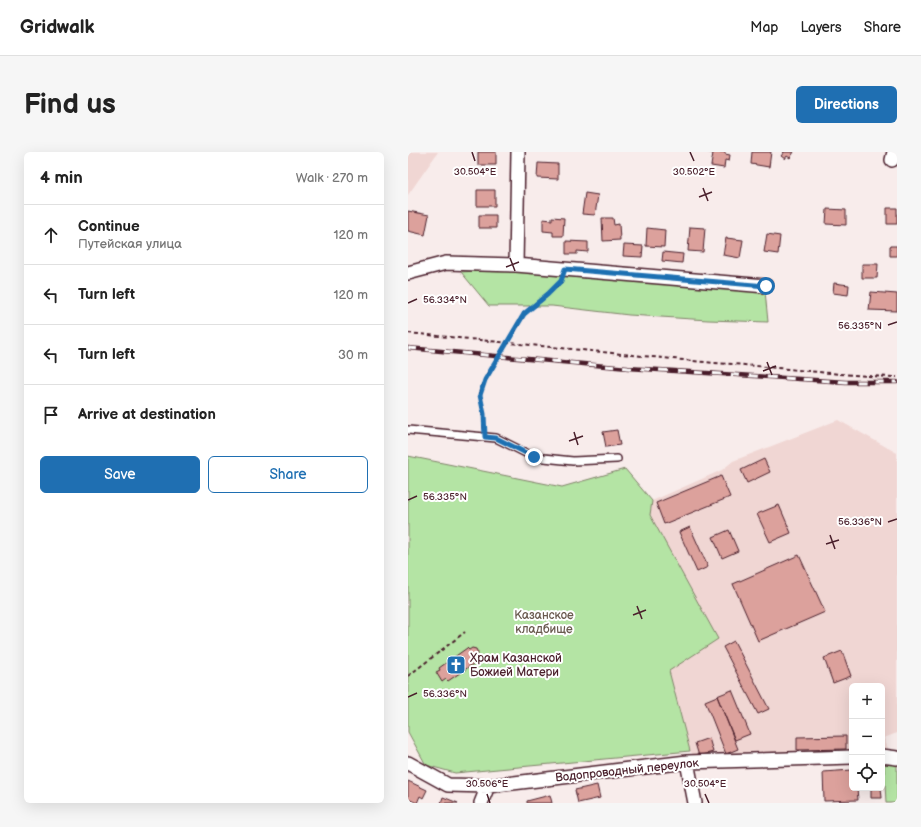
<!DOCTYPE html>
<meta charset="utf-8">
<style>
body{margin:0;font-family:"Balsamiq Sans",sans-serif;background:#f6f6f6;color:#222}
.controls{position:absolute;right:12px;bottom:12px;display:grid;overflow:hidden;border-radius:6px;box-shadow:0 4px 16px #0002}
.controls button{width:36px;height:36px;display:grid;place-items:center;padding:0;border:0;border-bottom:1px solid #e0e0e0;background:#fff;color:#222;font:20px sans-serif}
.stop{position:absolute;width:12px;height:12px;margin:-9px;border:3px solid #1f6fb2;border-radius:50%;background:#fff}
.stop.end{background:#1f6fb2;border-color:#fff;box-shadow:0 1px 4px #0008}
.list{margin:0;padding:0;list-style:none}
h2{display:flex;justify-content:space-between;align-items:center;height:52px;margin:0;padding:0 16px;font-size:17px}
h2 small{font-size:13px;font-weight:400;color:#767676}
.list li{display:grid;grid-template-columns:26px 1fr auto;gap:12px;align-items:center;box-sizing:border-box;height:60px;padding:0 16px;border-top:1px solid #e0e0e0}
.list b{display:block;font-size:15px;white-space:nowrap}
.list p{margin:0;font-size:13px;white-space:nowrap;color:#767676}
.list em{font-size:13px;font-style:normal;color:#767676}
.actions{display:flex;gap:8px;padding:12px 16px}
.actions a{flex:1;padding:9px 0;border:1px solid #1f6fb2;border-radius:6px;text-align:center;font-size:14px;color:#1f6fb2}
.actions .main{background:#1f6fb2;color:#fff}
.icon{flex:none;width:22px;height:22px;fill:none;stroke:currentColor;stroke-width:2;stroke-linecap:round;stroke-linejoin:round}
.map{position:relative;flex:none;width:489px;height:651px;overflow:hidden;border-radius:6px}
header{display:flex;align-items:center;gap:24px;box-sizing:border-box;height:56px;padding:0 20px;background:#fff;border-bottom:1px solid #e0e0e0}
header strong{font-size:19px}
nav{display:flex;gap:22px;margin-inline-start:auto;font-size:14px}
.intro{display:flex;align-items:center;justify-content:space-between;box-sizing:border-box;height:96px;padding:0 24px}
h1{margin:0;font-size:28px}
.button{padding:10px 18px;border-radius:6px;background:#1f6fb2;color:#fff;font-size:14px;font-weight:700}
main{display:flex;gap:24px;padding:0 24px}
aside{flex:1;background:#fff;border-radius:6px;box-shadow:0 4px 16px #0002}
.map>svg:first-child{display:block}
</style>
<header>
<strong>Gridwalk</strong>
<nav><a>Map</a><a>Layers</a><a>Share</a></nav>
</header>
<div class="intro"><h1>Find us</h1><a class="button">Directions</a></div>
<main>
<aside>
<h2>4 min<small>Walk · 270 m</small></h2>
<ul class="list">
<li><svg class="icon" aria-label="ahead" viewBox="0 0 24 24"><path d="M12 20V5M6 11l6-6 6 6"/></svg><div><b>Continue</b><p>Путейская улица</p></div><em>120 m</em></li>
<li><svg class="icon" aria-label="left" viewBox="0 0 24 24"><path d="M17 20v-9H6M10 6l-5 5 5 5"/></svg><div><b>Turn left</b></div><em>120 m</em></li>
<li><svg class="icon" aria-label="left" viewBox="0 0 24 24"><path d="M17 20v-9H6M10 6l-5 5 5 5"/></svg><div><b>Turn left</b></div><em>30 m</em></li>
<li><svg class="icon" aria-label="arrive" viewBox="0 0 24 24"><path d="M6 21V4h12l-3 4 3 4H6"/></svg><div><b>Arrive at destination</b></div></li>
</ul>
<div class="actions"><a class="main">Save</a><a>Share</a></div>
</aside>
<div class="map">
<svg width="489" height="651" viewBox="0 0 489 651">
<rect width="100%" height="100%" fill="#f8eceb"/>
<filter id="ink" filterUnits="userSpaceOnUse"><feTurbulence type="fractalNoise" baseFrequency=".025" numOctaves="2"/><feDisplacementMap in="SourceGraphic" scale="8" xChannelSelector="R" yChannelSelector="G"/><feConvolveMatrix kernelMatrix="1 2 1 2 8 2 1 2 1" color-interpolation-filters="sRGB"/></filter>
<g filter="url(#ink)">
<!-- built -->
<path fill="#f0d6d3" d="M0 0H30L0 43Z
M430 268 489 301V581L476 586 480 596H474V534H444V597L287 605 282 599 261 519 242 363 244 349 314 318 325 309Z"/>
<!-- green -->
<path fill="#b4e4a4" stroke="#7f8268" d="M85 118 357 139 360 170 300 168 221 163 144 154H81L53 120Z
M0 304 154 335 217 317 244 349 242 363 310 487 261 519 282 599 47 621 18 613 0 580Z
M476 610 489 613V651H478Z"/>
<!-- building -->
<path fill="#dca19c" stroke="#4a1f2b" d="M70 0H88V13H70Z
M295 0H317V2L322 3 321 9 317 8 316 16 303 14 305 1Z
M344 0H363L361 15 343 12Z
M376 0H375H386L382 6 379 4 377 7 373 4Z
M130 11 150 12V27L129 26Z
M69 38H87V54H69Z
M177 41 190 43 187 63 174 62Z
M479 56H489V72H479Z
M419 57 438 58V73L418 72Z
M0 59 21 63 17 83 0 79Z
M71 63H88V76H71Z
M144 65 156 66 155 84H145V80L135 79V67L144 68Z
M194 66H205L206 73 211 72 212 88 195 89Z
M282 75 297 76 295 100 280 99Z
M239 76 257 78 256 95 238 94Z
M359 82 372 84 370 102 356 100Z
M318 86 335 88 332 106 315 103Z
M158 89 180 90V100L169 99V102H158Z
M216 93 235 94 234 105 215 104Z
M482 94H489V104H482Z
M255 100 275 102 274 111 254 109Z
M454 112H470L469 126H454Z
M426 131 441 133 440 143 425 141Z
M463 140 489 142V159L461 158Z
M209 278 212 293 198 295 195 280Z
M356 307 362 320 339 331 333 318Z
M313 324 322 345 256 372 248 351Z
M371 353 383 381 362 390 349 362Z
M282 375 300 415 289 420 271 380Z
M321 378 330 399 314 406 305 385Z
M391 403 417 460 350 489 325 432Z
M326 489 361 557 350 562 315 495Z
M59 496 61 498 64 496 68 497 70 501 69 505 66 507 68 510 40 529 38 527 34 530 28 520 32 518 31 516Z
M434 499 443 524 425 531 416 506Z
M324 538 342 582 327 588 309 544Z
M309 544 330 597 318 602 297 549Z
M438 584V597L389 598V585Z
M301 586 305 600 291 604 287 591Z
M444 618V636H449L450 648 416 649 415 620Z
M0 629 19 638 15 646 12 644 9 651 0 647Z
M189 633 192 646 170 651 167 638Z
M463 636H473L474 646H463Z
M142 643 144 651H119V649Z
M35 645 50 651H33Z"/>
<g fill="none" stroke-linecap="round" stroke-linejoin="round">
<!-- service casing -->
<g stroke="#4a1f2b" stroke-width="10">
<path id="service" d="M0 278 88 286 126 305 165 309 209 307"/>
</g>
<!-- minor casing -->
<g stroke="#4a1f2b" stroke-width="16">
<path id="minor" d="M484 8 486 0
M108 113 110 0
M0 121 38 111 108 113 358 134
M474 604 489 606
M279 610 287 651
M0 611 40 633 80 634 279 610 444 605
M73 651 80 634"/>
</g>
<!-- path -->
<path stroke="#4a1f2b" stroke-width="2" stroke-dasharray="4 3" stroke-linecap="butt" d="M0 181 306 211C367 214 428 224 489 225
M76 277V262L72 243 77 228 116 162 140 142 154 129
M0 524 57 480"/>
<!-- service -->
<use href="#service" stroke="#fff" stroke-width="7"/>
<!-- minor -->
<use href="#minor" stroke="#fff" stroke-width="13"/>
<!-- rail casing -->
<g stroke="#4a1f2b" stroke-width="4.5">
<path id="rail" d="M0 196 220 216 438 230H489"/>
</g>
<!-- rail -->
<use href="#rail" stroke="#fff" stroke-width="3" stroke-dasharray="9" stroke-linecap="butt"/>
</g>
</g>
<g fill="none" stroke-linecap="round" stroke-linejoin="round" filter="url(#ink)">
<!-- route -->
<path stroke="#1f6fb2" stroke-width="5" d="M126 305 88 286 77 285 76 262 72 243 77 228 116 162 140 142 153 129 157 117 358 134"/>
</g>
<!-- ticks -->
<path fill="none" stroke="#4a1f2b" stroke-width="1.5" d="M64 0 67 9M282 0 286 9M295 36 300 49M291 45 304 40M102 106 107 119M98 115 111 110M0 151 9 147M480 173 489 170M359 210 364 223M355 219 368 214M166 280 170 293M161 289 175 284M0 348 9 344M480 370 489 367M422 383 427 397M418 392 431 388M229 454 234 467M225 463 238 458M0 545 9 541M79 642 82 651M297 642 301 651"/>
<!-- icons -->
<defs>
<g id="church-square" transform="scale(1)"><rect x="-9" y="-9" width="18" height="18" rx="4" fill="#1f6fb2" stroke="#fff"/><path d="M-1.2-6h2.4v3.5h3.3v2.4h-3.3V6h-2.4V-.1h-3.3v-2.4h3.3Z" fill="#fff"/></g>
</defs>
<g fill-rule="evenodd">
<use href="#church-square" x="48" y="513"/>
</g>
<g text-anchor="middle" stroke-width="4" stroke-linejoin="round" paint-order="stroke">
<!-- park labels -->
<g font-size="12" fill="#6a5a4f" stroke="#fff">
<text x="136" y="467">Казанское<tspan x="136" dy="14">кладбище</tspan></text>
</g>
<!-- poi labels -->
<g font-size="12" fill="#4a1f2b" stroke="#fff" text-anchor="start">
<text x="62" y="510">Храм Казанской<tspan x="62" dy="14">Божией Матери</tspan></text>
</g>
<!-- street labels -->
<g font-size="12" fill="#4a1f2b" stroke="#fff">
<text transform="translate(219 618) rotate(-6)" y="4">Водопроводный переулок</text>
</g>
</g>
<g font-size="10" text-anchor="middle" fill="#4a1f2b" stroke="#fff" stroke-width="4" stroke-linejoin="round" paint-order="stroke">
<text x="67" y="23">30.504°E</text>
<text x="286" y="23">30.502°E</text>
<text x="37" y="151">56.334°N</text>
<text x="452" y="177">56.335°N</text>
<text x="37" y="348">56.335°N</text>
<text x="452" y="373">56.336°N</text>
<text x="37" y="545">56.336°N</text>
<text x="79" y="635">30.506°E</text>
<text x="297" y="635">30.504°E</text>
</g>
</svg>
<div class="controls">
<button>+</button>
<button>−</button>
<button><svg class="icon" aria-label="locate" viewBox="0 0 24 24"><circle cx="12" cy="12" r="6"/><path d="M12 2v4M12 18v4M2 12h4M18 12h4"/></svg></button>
</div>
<div class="stop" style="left:358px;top:134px"></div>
<div class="stop end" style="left:126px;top:305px"></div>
</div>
</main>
